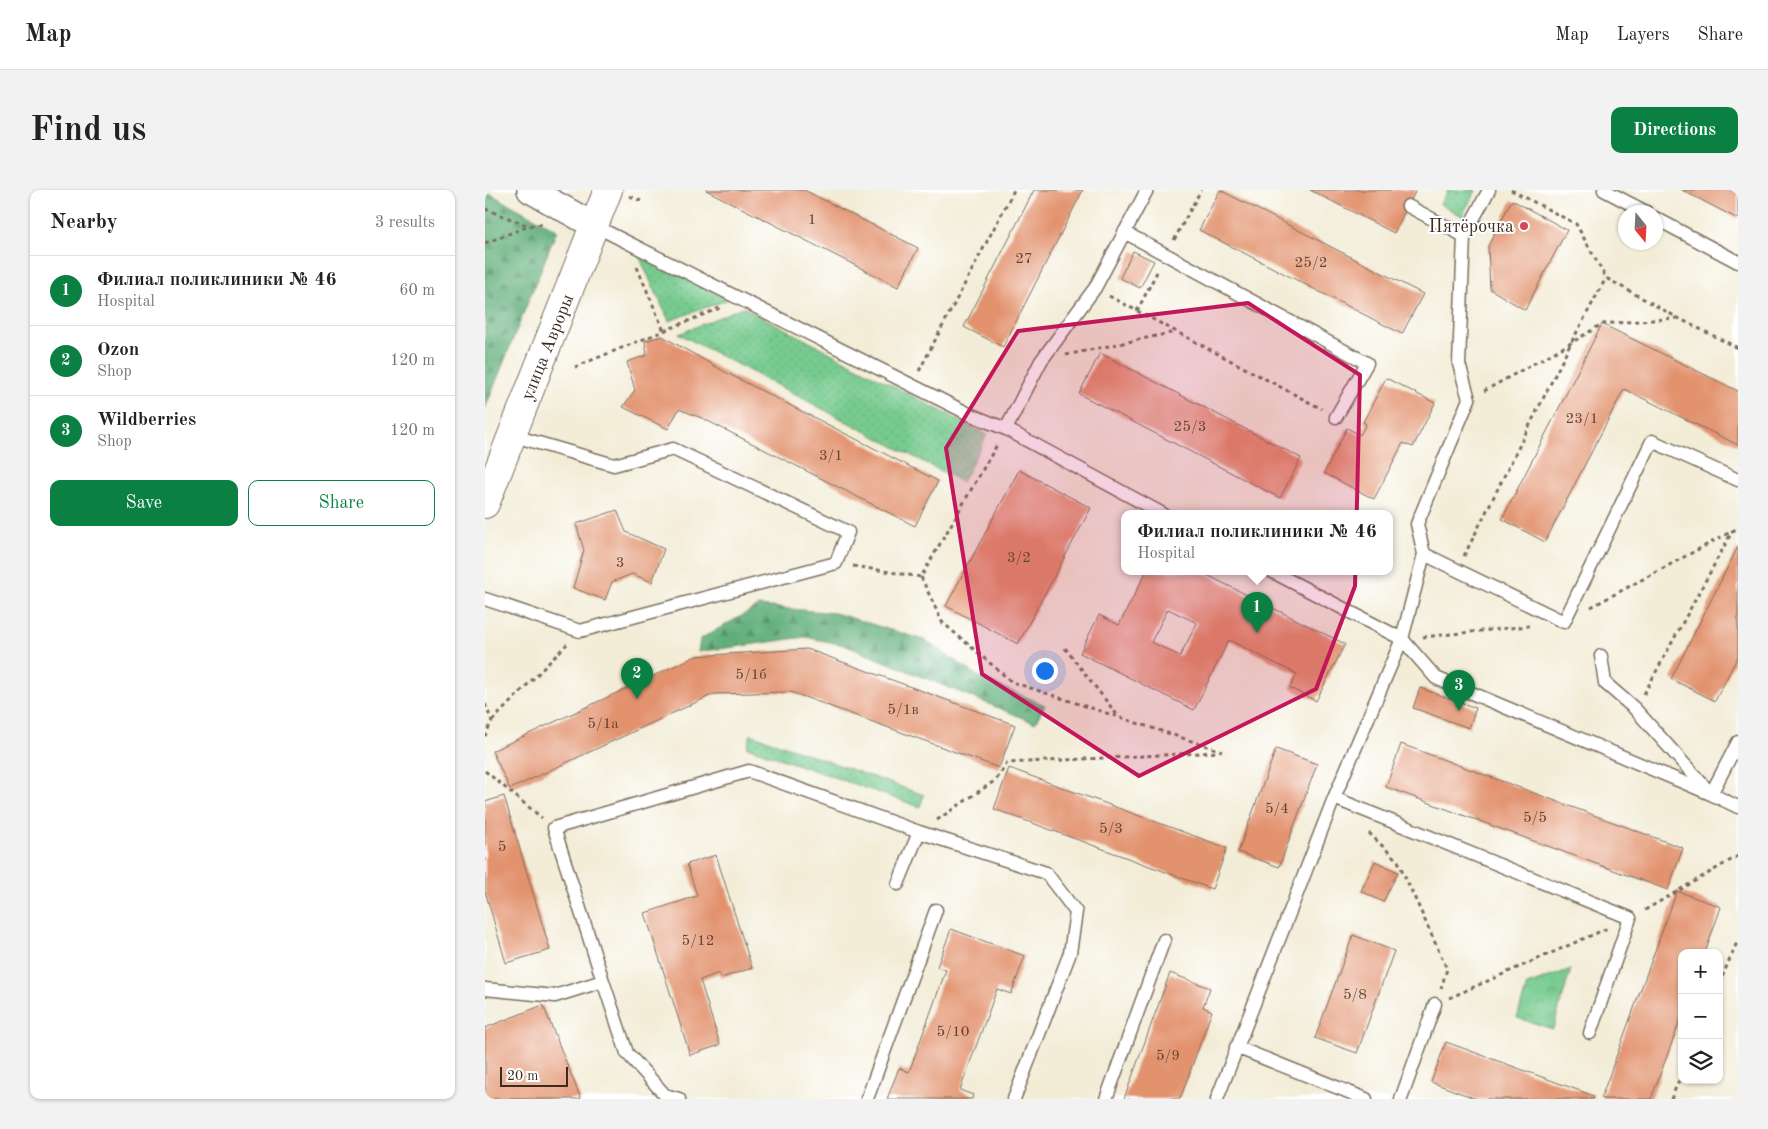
<!DOCTYPE html>
<meta charset="utf-8">
<style>
body{margin:0;font-family:"Old Standard TT",serif;background:#f2f2f2;color:#222}
.controls{position:absolute;right:15px;bottom:15px;display:grid;overflow:hidden;border-radius:10px;box-shadow:0 1px 4px #0004}
.controls button{width:45px;height:45px;display:grid;place-items:center;padding:0;border:0;border-bottom:1px solid #e0e0e0;background:#fff;color:#222;font:25px sans-serif}
.compass{position:absolute;left:1133px;top:15px;width:45px;height:45px;border-radius:50%;background:#fff;box-shadow:0 1px 4px #0004;rotate:162deg}
.scale{position:absolute;left:15px;bottom:12px;width:68px;box-sizing:border-box;padding-left:5px;border:2px solid #3b2a1e;border-top:0;font-size:14px;line-height:18px;white-space:nowrap;color:#3b2a1e;-webkit-text-stroke:4px #fff;paint-order:stroke}
.you{position:absolute;left:559px;top:480px;width:18px;height:18px;margin:-12px;border:4px solid #fff;border-radius:50%;background:#1a73e8;box-shadow:0 0 0 8px #1a73e833}
.badge{display:grid;place-items:center;width:32px;height:32px;border-radius:50%;background:#0b8043;color:#fff;font-size:16px;font-weight:700}
.pin{position:absolute;translate:-50% -41px;filter:drop-shadow(0 1px 2px #0008)}
.pin::after{content:'';position:absolute;top:26px;width:18px;height:15px;background:inherit;clip-path:polygon(0 0,100% 0,50% 100%)}
.popup{position:absolute;left:636px;top:320px;width:272px;height:65px;box-sizing:border-box;display:grid;place-content:center;border-radius:10px;background:#fff;filter:drop-shadow(0 1px 4px #0005);font-size:16px;white-space:nowrap;color:#767676}
.popup b{font-size:19px;color:#222}
.popup::after{content:'';position:absolute;left:50%;top:100%;margin-left:-10px;border:10px solid transparent;border-top-color:#fff}
.list{margin:0;padding:0;list-style:none}
h2{display:flex;justify-content:space-between;align-items:center;height:65px;margin:0;padding:0 20px;font-size:21px}
h2 small{font-size:16px;font-weight:400;color:#767676}
.list li{display:grid;grid-template-columns:32px 1fr auto;gap:15px;align-items:center;box-sizing:border-box;height:70px;padding:0 20px;border-top:1px solid #e0e0e0}
.list b{display:block;font-size:19px;white-space:nowrap}
.list p{margin:0;font-size:16px;white-space:nowrap;color:#767676}
.list em{font-size:16px;font-style:normal;color:#767676}
.actions{display:flex;gap:10px;padding:15px 20px}
.actions a{flex:1;padding:11px 0;border:1px solid #0b8043;border-radius:10px;text-align:center;font-size:18px;color:#0b8043}
.actions .main{background:#0b8043;color:#fff}
.icon{flex:none;width:28px;height:28px;fill:none;stroke:currentColor;stroke-width:2;stroke-linecap:round;stroke-linejoin:round}
.map{position:relative;flex:none;width:1253px;height:909px;overflow:hidden;border-radius:10px}
header{display:flex;align-items:center;gap:30px;box-sizing:border-box;height:70px;padding:0 25px;background:#fff;border-bottom:1px solid #e0e0e0}
header strong{font-size:24px}
nav{display:flex;gap:28px;margin-inline-start:auto;font-size:18px}
.intro{display:flex;align-items:center;justify-content:space-between;box-sizing:border-box;height:120px;padding:0 30px}
h1{margin:0;font-size:35px}
.button{padding:12px 22px;border-radius:10px;background:#0b8043;color:#fff;font-size:18px;font-weight:700}
main{display:flex;gap:30px;padding:0 30px}
aside{flex:1;background:#fff;border-radius:10px;box-shadow:0 1px 4px #0004}
.map>svg:first-child{display:block}
</style>
<header>
<strong>Map</strong>
<nav><a>Map</a><a>Layers</a><a>Share</a></nav>
</header>
<div class="intro"><h1>Find us</h1><a class="button">Directions</a></div>
<main>
<aside>
<h2>Nearby<small>3 results</small></h2>
<ul class="list">
<li><span class="badge">1</span><div><b>Филиал поликлиники № 46</b><p>Hospital</p></div><em>60 m</em></li>
<li><span class="badge">2</span><div><b>Ozon</b><p>Shop</p></div><em>120 m</em></li>
<li><span class="badge">3</span><div><b>Wildberries</b><p>Shop</p></div><em>120 m</em></li>
</ul>
<div class="actions"><a class="main">Save</a><a>Share</a></div>
</aside>
<div class="map">
<svg width="1253" height="909" viewBox="0 0 1253 909">
<defs>
<pattern id="grass-dots" width="8" height="8" patternUnits="userSpaceOnUse" patternTransform="scale(1.25)"><rect width="8" height="8" fill="#77cb8f"/><path d="M2 2h.1M6 6h.1" fill="none" stroke="#68ae7b" stroke-width="1.8" stroke-linecap="round"/></pattern>
<pattern id="forest-firs" width="22" height="20" patternUnits="userSpaceOnUse" patternTransform="scale(1.25)"><rect width="22" height="20" fill="#61af7a"/><path d="M5 1l3.5 6h-7zM16 11l3.5 6h-7z" fill="#518f63"/></pattern>
<pattern id="park-crowns" width="20" height="18" patternUnits="userSpaceOnUse" patternTransform="scale(1.25)"><rect width="20" height="18" fill="#77cb8f"/><path d="M2 6a3 3 0 1 1 6 0M12 15a3 3 0 1 1 6 0" fill="none" stroke="#68ae7b"/></pattern>
</defs>
<rect width="100%" height="100%" fill="#fff"/>
<filter id="ink" filterUnits="userSpaceOnUse"><feTurbulence type="fractalNoise" baseFrequency=".02" numOctaves="2"/><feDisplacementMap in="SourceGraphic" scale="10" xChannelSelector="R" yChannelSelector="G"/><feConvolveMatrix kernelMatrix="1 2 1 2 8 2 1 2 1" color-interpolation-filters="sRGB"/></filter>
<filter id="wash" filterUnits="userSpaceOnUse"><feTurbulence type="fractalNoise" baseFrequency=".0096" numOctaves="4" result="noise"/><feDisplacementMap in="SourceGraphic" scale="20" xChannelSelector="R" yChannelSelector="G"/><feGaussianBlur stdDeviation="1.12" result="paint"/><feColorMatrix in="noise" values="0 0 0 0 0 0 0 0 0 0 0 0 0 0 0 0 0 1.4 0 .05"/><feComposite in="paint" operator="in"/></filter>
<g filter="url(#wash)">
<rect width="100%" height="100%" fill="#f3edd8"/>
<!-- grass -->
<path fill="url(#grass-dots)" stroke="#597a56" d="M963 0H991L977 26 955 14Z
M152 62 244 109 184 131Z
M258 117 502 245 477 292 194 144Z
M266 544 439 605 435 617 262 557Z"/>
<!-- forest -->
<path fill="url(#forest-firs)" stroke="#4e6c4c" d="M0 1 72 40 0 219Z
M274 416 350 423 439 450 496 488 560 515 550 533 359 455 320 447 213 462 215 449Z"/>
<!-- park -->
<path fill="url(#park-crowns)" stroke="#597a56" d="M1086 779 1068 839 1032 828 1042 795Z"/>
<g id="blocks">
<!-- building -->
<path fill="#e2926d" fill-rule="evenodd" d="M221 0H319L433 58 413 97Z
M549 0H598L518 157 479 137Z
M735 0 938 104 917 144 714 40Z
M825 0H931L909 43Z
M1197 0H1253V29Z
M1027 10 1082 40 1040 120 1005 99 1003 56Z
M648 61 669 71 655 98 635 88Z
M1117 134 1253 201V255L1139 199 1060 352 1017 329Z
M177 146 242 183 453 291 430 336 219 229 194 219 183 239 138 217 150 200 142 172 162 165 160 151Z
M615 163 816 268 795 308 594 204Z
M901 188 950 213 928 257 918 253 889 309 839 283 862 238 875 245 881 234 878 232Z
M534 280 606 318 533 454 461 416Z
M132 320 141 342 179 359 167 392 147 384 127 392 120 410 88 398 99 360 91 334Z
M1253 357V466L1230 511 1186 489Z
M661 382H716L860 454 831 511 805 498 812 484 744 450 709 520 595 463 614 425 634 435ZM683 419 712 433 695 466 666 452Z
M322 459 530 535 514 578 306 502 229 504 25 599 7 561 211 466Z
M935 498 991 518 984 538 928 518Z
M916 554 1198 658 1183 700 901 597Z
M791 559 832 574 794 677 753 662Z
M524 578 742 658 727 699 509 619Z
M19 606 65 760 21 773 0 701V612Z
M231 665 267 778 236 788 234 783 215 790 235 855 205 865 160 723 212 706 202 674Z
M890 671 913 682 898 712 876 701Z
M1192 701 1236 717 1220 763H1197V825L1166 909H1119L1116 908Z
M466 739 540 766 526 804 512 799 475 900 488 905 487 909H402L414 878 424 882 461 780 452 777Z
M868 745 909 761 872 863 830 848Z
M685 783 725 798 718 817 727 821 695 909H639Z
M58 815 96 909H0V838Z
M961 852 1109 906 1108 909H992L946 892Z"/>
</g>
</g>
<g filter="url(#ink)">
<use href="#blocks" fill-opacity="0" stroke="#7b6e5f" stroke-width="1"/>
<g fill="none" stroke-linecap="round" stroke-linejoin="round">
<!-- lane casing -->
<g stroke="#7b6e5f" stroke-width="15">
<path id="lane" d="M1119 0 1161 22
M923 16 979 46
M1170 28 1253 72
M110 36 484 224 521 239 678 324
M639 42 882 173 851 227
M521 239 556 171 610 98 662 0
M939 364 1079 432 1167 251 1253 290
M788 382 917 449 951 488 1226 604 1253 617
M0 409 95 441 351 373 363 342 188 259 129 275 26 245
M1116 466 1120 493 1150 519 1226 604 1253 552
M849 608 1145 728 1105 843
M413 694 434 642
M118 791 69 638 264 581 434 642 561 683 591 722 585 763 529 909
M0 799 70 806 118 791 142 863 180 905 194 909
M751 857 881 909
M382 909 451 720
M621 909 679 750
M732 909 849 608 917 449 939 364 932 334 984 209 974 174 979 46 1004 0
M916 909 950 814"/>
</g>
<!-- street casing -->
<g stroke="#7b6e5f" stroke-width="28">
<path id="street" d="M45 0 110 36"/>
</g>
<!-- secondary casing -->
<g stroke="#7b6e5f" stroke-width="30">
<path id="secondary" d="M0 314 123 0"/>
</g>
<!-- path -->
<path stroke="#7b6e5f" stroke-width="3" stroke-dasharray="4 4" stroke-linecap="butt" d="M1026 0 1091 34 1121 88 1193 128 1253 158
M145 6 156 11
M0 19 44 36
M689 50 716 0
M0 53 44 36 58 34
M152 77 179 141
M624 106 837 219
M652 121 673 80
M581 165 690 142
M90 177 235 118
M434 181 529 0
M999 201 1086 153 1117 134 1192 128
M979 366 1086 153 1121 88
M368 376 436 387 513 253
M436 387 457 432 527 492 737 561
M1106 417 1253 338
M938 447 1044 436
M580 458 633 526
M1159 504 1248 340
M0 514 7 531 0 546
M7 531 82 454
M0 581 57 628
M452 630 511 590 522 573 734 562
M884 643 913 671 962 779 956 798
M1160 720 1253 666
M1234 794 1253 750
M964 808 1123 738
M1186 909 1197 883"/>
<!-- lane -->
<use href="#lane" stroke="#fff" stroke-width="12"/>
<!-- street -->
<use href="#street" stroke="#fff" stroke-width="25"/>
<!-- secondary -->
<use href="#secondary" stroke="#fff" stroke-width="28"/>
</g>
</g>
<!-- marked area -->
<path fill="#c2185b" fill-opacity="0.2" stroke="#c2185b" stroke-width="4" stroke-linejoin="round" d="M763 113 875 185 870 396 831 499 654 586 497 484 461 258 533 141Z"/>
<!-- markers -->
<circle fill="#d1495b" stroke="#fff" stroke-width="2" cx="1039" cy="36" r="5"/>
<g text-anchor="middle" stroke-width="4" stroke-linejoin="round" paint-order="stroke">
<!-- number labels -->
<g font-size="15" fill="#654432">
<text x="327" y="34">1</text>
<text x="539" y="73">27</text>
<text x="826" y="77">25/2</text>
<text x="1097" y="233">23/1</text>
<text x="705" y="241">25/3</text>
<text x="346" y="270">3/1</text>
<text x="534" y="372">3/2</text>
<text x="135" y="377">3</text>
<text x="266" y="489">5/1б</text>
<text x="418" y="524">5/1в</text>
<text x="118" y="538">5/1а</text>
<text x="792" y="623">5/4</text>
<text x="1050" y="632">5/5</text>
<text x="626" y="643">5/3</text>
<text x="17" y="661">5</text>
<text x="213" y="755">5/12</text>
<text x="870" y="809">5/8</text>
<text x="468" y="846">5/10</text>
<text x="683" y="870">5/9</text>
</g>
<!-- poi labels -->
<g font-size="18" fill="#3b2a1e" stroke="#fff" text-anchor="end">
<text x="1029" y="42">Пятёрочка</text>
</g>
<!-- street labels -->
<g font-size="18" fill="#3b2a1e" stroke="#fff">
<text transform="translate(62 157) rotate(-68)" y="6">улица Авроры</text>
</g>
</g>
</svg>
<div class="controls">
<button>+</button>
<button>−</button>
<button><svg class="icon" aria-label="layers" viewBox="0 0 24 24"><path d="M12 4l9 5-9 5-9-5zM3 14l9 5 9-5"/></svg></button>
</div>
<svg class="compass" viewBox="-18 -18 36 36"><path d="M0-13l5 13h-10z" fill="#e53935"/><path d="M0 13l5-13h-10z" fill="#767676"/></svg>
<div class="scale">20 m</div>
<div class="you"></div>
<div class="pin badge" style="left:772px;top:443px">1</div>
<div class="popup"><b>Филиал поликлиники № 46</b>Hospital</div>
<div class="pin badge" style="left:152px;top:509px">2</div>
<div class="pin badge" style="left:974px;top:521px">3</div>
</div>
</main>
